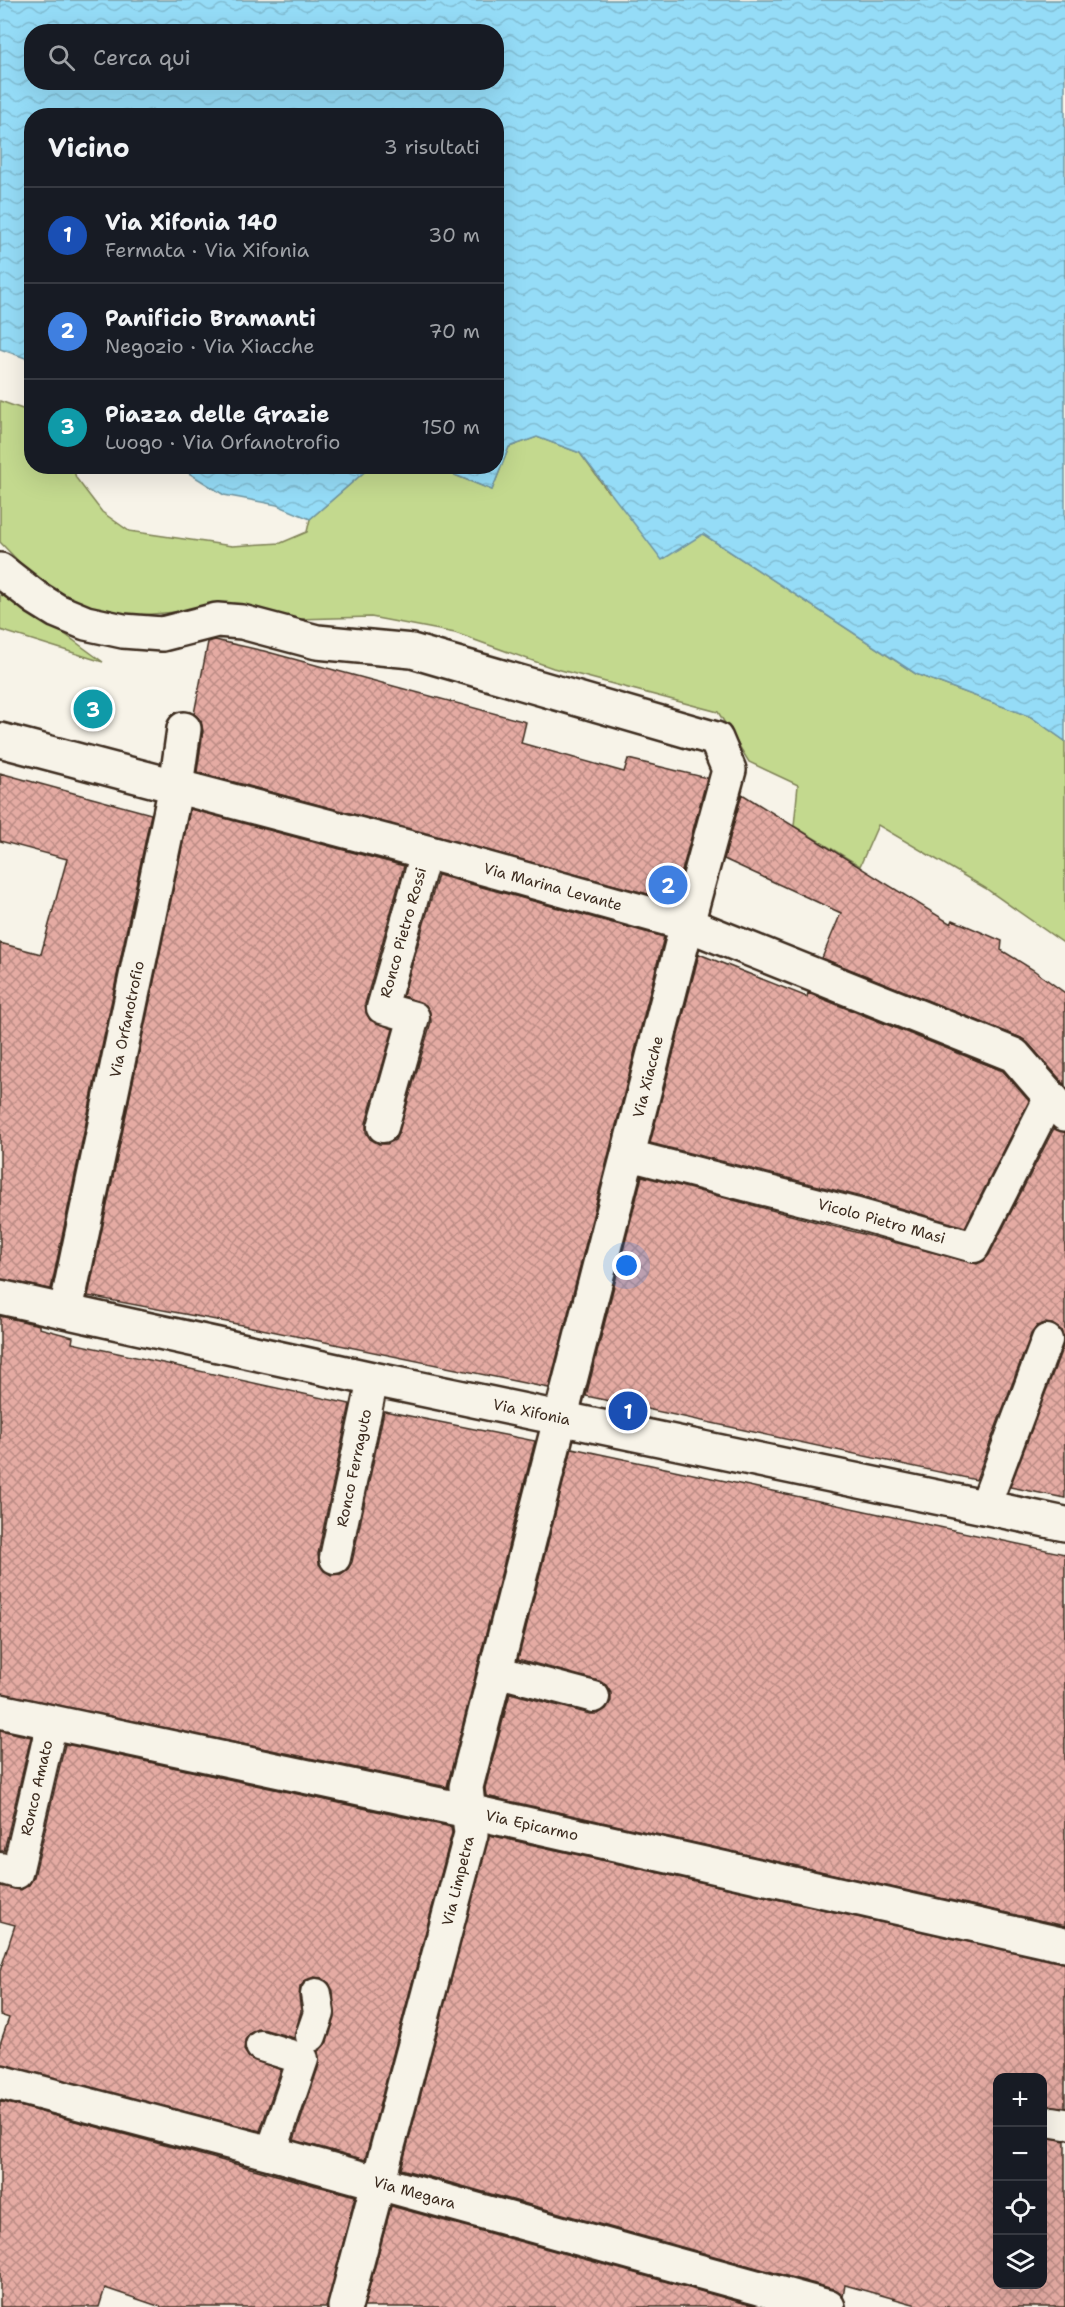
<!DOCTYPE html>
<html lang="it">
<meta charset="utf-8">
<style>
body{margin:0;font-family:"Shantell Sans",sans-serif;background:#20242c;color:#f1f3f6}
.controls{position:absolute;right:18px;bottom:18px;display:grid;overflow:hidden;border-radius:12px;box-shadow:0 6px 24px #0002}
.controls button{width:54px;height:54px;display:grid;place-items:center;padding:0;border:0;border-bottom:2px solid #363941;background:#171b24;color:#f1f3f6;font:30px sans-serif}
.you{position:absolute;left:627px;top:1266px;width:21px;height:21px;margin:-15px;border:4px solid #fff;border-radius:50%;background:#1a73e8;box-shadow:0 0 0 9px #1a73e833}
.badge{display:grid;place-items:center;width:39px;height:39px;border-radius:50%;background:#1f6fb2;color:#fff;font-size:20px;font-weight:700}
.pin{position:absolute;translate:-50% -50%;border:3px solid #fff;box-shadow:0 2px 6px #0006}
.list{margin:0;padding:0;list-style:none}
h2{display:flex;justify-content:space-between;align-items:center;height:78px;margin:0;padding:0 24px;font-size:26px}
h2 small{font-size:20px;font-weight:400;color:#9ea1a6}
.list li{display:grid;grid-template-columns:39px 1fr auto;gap:18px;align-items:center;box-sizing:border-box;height:96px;padding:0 24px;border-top:2px solid #363941}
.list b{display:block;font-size:22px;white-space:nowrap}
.list p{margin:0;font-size:20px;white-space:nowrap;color:#9ea1a6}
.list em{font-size:20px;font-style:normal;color:#9ea1a6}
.icon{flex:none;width:33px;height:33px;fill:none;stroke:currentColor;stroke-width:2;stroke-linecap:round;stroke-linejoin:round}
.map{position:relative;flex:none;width:1065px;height:2307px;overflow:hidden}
.search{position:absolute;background:#171b24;box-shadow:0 6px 24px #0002;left:24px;top:24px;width:480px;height:66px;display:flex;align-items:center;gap:15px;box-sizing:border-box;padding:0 21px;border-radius:24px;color:#9ea1a6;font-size:22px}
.panel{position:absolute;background:#171b24;box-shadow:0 6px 24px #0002;left:24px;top:108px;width:480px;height:366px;border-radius:24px}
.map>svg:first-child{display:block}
</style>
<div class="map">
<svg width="1065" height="2307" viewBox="0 0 1065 2307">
<defs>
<pattern id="water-waves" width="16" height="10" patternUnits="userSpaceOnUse" patternTransform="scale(1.5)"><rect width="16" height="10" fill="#95dcf7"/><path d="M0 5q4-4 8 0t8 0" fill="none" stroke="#81bdd3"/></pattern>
<pattern id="building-cross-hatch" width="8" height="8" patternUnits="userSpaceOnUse" patternTransform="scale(1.5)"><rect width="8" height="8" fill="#e5aba3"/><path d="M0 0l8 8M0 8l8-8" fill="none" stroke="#bb8b84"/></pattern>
</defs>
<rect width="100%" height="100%" fill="#f7f3e8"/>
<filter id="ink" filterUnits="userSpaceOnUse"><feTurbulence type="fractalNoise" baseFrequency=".0167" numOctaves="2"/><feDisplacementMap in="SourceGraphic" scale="12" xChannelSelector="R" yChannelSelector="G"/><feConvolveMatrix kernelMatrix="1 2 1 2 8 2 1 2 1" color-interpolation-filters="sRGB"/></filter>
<g filter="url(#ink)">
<!-- green -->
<path fill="#c3d98e" stroke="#7f8256" stroke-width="1.5" d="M0 401 31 412 32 466 73 467 76 478 102 512 129 531 232 546 281 543 307 532 310 519 370 467H435L492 490 509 447 537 437 580 453 608 492 703 534 916 674 1031 717 1065 741V944L985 888 878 825 860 866 794 826 798 785 749 762 718 712 553 668 455 633 371 617 298 619 234 607 106 618 41 585 0 542Z
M0 594 44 619 103 662 0 630Z"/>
<!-- water -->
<path fill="url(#water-waves)" stroke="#7195a0" stroke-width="1.5" fill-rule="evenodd" d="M0 0H1065V741L1031 717 916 674 703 534 662 560 580 453 537 437 509 447 492 490 435 467 496 466V116H32L31 360 0 349ZM32 32H496V82H32Z
M179 467H370L310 519 277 505 224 495Z"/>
<!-- building -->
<path fill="url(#building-cross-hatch)" stroke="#3b2a1e" stroke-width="1.5" d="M215 640 264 651 526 722 521 743 624 772 628 759 707 778 674 901 197 772 203 731 201 721 194 714 208 642Z
M0 773 151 814 51 1289 0 1279V943L41 954 67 859 0 841Z
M742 794 951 924 953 920 1002 941 1001 950 1032 969 1065 993V1085L1028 1043 1021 1038 822 958 841 913 724 859Z
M190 809 404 866 365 1004 366 1013 370 1020 393 1029 366 1123V1132L370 1139 379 1144H387L395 1140 399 1132 431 1022 430 1012 426 1005 403 996 438 875 664 937 549 1388 227 1322 88 1296Z
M699 954 807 997 808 993 1003 1071 1029 1101 965 1227 858 1196 650 1143Z
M1054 1128 1065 1132V1498L1010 1487 1063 1346 1064 1338 1061 1330 1052 1324 1045 1323 1037 1326 1031 1334 976 1480 586 1396 642 1176 977 1264 984 1261 989 1255Z
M0 1316 39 1325V1328L73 1337 72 1343 350 1404 318 1554 319 1564 324 1571 331 1575 341 1574 348 1569 352 1562 384 1411 535 1441 447 1787 0 1693Z
M572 1448 1065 1554V1926L486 1796 485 1788 510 1693 590 1714H598L606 1709 611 1701V1693L606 1685 599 1681 518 1659Z
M0 1730 31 1737 4 1851H0Z
M65 1744 451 1827 452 1833 365 2160 294 2140 319 2065 318 2051 327 2042 335 2018 333 1991 329 1983 322 1978 314 1977 306 1980 300 1987 299 1997 301 2011 294 2038 266 2030 258 2029 250 2033 245 2040 244 2050 249 2058 281 2070 260 2131 0 2064V2044L9 2018 0 2015V1971L15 1925 0 1921V1886L21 1890 29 1885 34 1877Z
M489 1835 1065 1963V2107L1048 2106 1042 2109V2078H998V2284H1042V2136L1065 2141V2307H924L845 2285 843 2297 833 2289 401 2169Z
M0 2101 355 2196 327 2307H161L105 2288 99 2307H0Z
M391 2206 758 2307H364Z"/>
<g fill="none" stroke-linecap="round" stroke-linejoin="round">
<!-- pedestrian casing -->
<g stroke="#3b2a1e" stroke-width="34">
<g id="pedestrian">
<path id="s1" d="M383 1127 414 1017 382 1008 426 852"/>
<path id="s2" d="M628 1155 854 1213 974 1247 1050 1097"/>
<path d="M985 1506 1047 1340"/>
<path id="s3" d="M335 1558 373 1379"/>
<path d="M495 1671 594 1697"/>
<path id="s4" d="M0 1868 17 1873 52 1722"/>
<path d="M311 2036 319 2013 316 1994"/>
<path d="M261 2046 303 2059 271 2153"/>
<path d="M1053 2122 1065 2124"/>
</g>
</g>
<!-- minor casing -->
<g stroke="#3b2a1e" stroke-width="38">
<g id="minor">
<path d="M0 570 36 598 57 611 86 623 123 631 162 634 217 620 242 622 317 642 412 651 716 739 729 770 687 924 466 1787 471 1834 345 2307"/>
<path id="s5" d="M66 1310 176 786 184 729"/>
</g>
</g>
<!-- tertiary casing -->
<g stroke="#3b2a1e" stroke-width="38">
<g id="tertiary">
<path id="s6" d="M0 740 426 852 687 924 1014 1055 1065 1114"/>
<path id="s7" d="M0 1297 373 1379 1065 1524"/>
<path id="s8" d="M0 1711 468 1811 1065 1945"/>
<path id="s9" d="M0 2082 271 2153 828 2307"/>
</g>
</g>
<!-- pedestrian -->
<use href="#pedestrian" stroke="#f7f3e8" stroke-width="30"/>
<!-- minor -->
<use href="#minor" stroke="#f7f3e8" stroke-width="33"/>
<!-- tertiary -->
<use href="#tertiary" stroke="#f7f3e8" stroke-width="33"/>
</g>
</g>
<g text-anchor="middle" stroke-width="4.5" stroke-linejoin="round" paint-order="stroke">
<!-- street labels -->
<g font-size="15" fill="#3b2a1e" stroke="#f7f3e8">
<text dy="5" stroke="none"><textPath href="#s6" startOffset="572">Via Marina Levante</textPath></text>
<text dy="5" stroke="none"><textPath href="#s1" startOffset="226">Ronco Pietro Rossi</textPath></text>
<text dy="5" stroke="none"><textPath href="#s5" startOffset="297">Via Orfanotrofio</textPath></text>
<text transform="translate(648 1077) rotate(-76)" y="5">Via Xiacche</text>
<text dy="5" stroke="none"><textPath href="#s2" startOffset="262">Vicolo Pietro Masi</textPath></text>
<text dy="5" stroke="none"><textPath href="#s7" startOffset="544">Via Xifonia</textPath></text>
<text dy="5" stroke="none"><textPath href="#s3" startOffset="92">Ronco Ferraguto</textPath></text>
<text dy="5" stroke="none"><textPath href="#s4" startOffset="105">Ronco Amato</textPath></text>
<text dy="5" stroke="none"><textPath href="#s8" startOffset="544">Via Epicarmo</textPath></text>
<text transform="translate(458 1881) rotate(-76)" y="5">Via Limpetra</text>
<text dy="5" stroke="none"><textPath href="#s9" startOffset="429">Via Megara</textPath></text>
</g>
</g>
</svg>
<div class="controls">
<button>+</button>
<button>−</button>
<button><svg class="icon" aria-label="locate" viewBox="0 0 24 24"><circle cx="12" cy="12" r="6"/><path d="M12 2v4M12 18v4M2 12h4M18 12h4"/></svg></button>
<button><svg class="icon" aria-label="layers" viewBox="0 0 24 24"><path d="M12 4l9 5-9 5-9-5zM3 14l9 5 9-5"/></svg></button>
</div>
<div class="you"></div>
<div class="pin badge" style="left:628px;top:1411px;background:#1a4fb4">1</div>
<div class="pin badge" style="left:668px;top:885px;background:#3f7fe0">2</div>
<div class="pin badge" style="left:93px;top:709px;background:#0f9aa8">3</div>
<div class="search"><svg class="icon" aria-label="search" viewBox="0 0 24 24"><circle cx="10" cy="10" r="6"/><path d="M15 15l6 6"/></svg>Cerca qui</div>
<section class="panel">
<h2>Vicino<small>3 risultati</small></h2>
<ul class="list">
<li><span class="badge" style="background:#1a4fb4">1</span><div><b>Via Xifonia 140</b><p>Fermata · Via Xifonia</p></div><em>30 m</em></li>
<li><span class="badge" style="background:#3f7fe0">2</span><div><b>Panificio Bramanti</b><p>Negozio · Via Xiacche</p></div><em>70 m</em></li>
<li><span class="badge" style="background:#0f9aa8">3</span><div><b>Piazza delle Grazie</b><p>Luogo · Via Orfanotrofio</p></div><em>150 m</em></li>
</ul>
</section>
</div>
